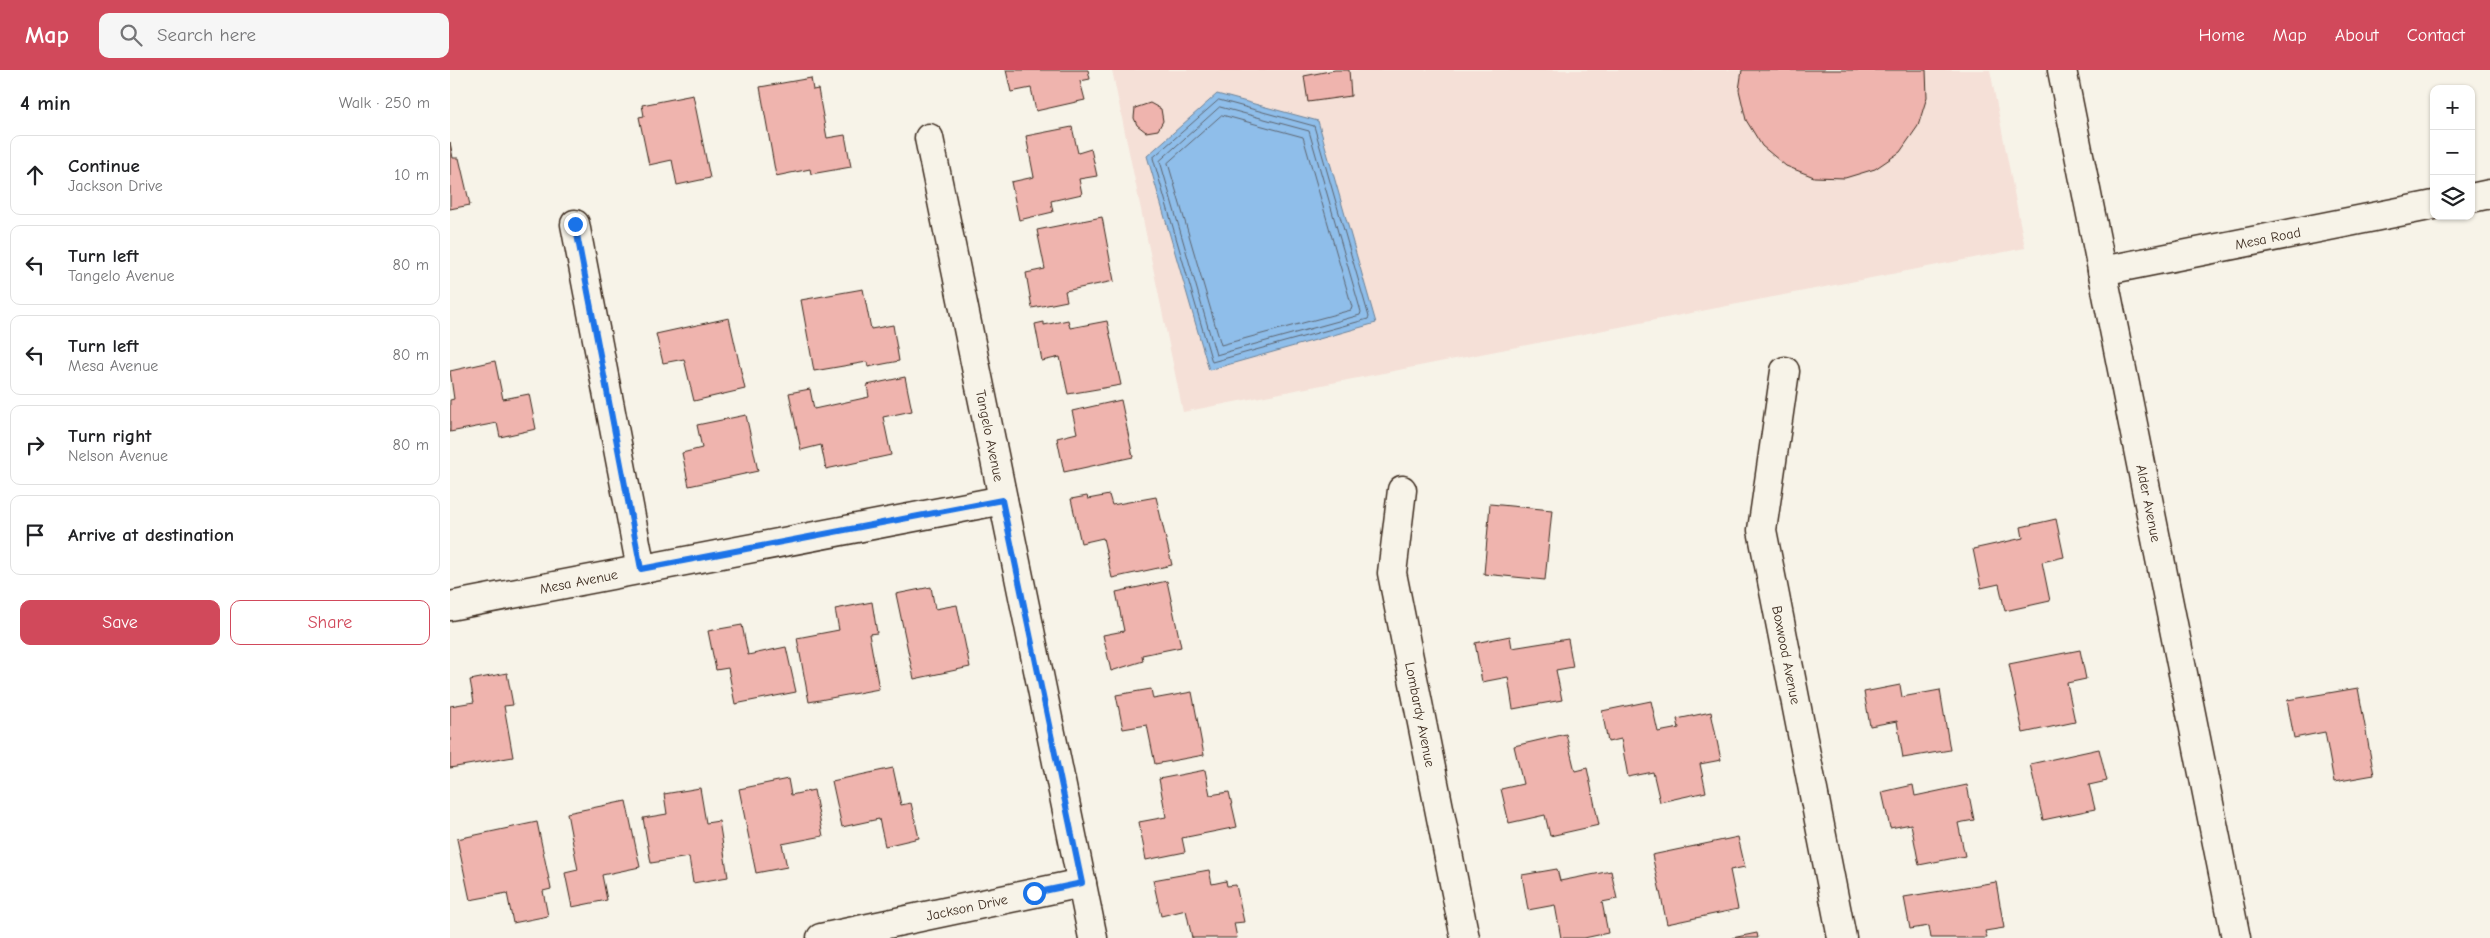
<!DOCTYPE html>
<meta charset="utf-8">
<style>
body{margin:0;font-family:"Comic Neue",sans-serif;background:#f6f6f6;color:#202124}
.controls{position:absolute;right:15px;top:15px;display:grid;overflow:hidden;border-radius:10px;box-shadow:0 1px 4px #0004}
.controls button{width:45px;height:45px;display:grid;place-items:center;padding:0;border:0;border-bottom:1px solid #e0e0e0;background:#fff;color:#202124;font:25px sans-serif}
.stop{position:absolute;width:15px;height:15px;margin:-11px;border:4px solid #1a73e8;border-radius:50%;background:#fff}
.stop.end{background:#1a73e8;border-color:#fff;box-shadow:0 1px 5px #0008}
.list{margin:0;padding:0;list-style:none}
h2{display:flex;justify-content:space-between;align-items:center;height:65px;margin:0;padding:0 20px;font-size:21px}
h2 small{font-size:16px;font-weight:400;color:#757577}
.list li{display:grid;grid-template-columns:32px 1fr auto;gap:15px;align-items:center;box-sizing:border-box;height:80px;margin:0 10px 10px;padding:0 10px;border:1px solid #e0e0e0;border-radius:10px}
.list b{display:block;font-size:19px;white-space:nowrap}
.list p{margin:0;font-size:16px;white-space:nowrap;color:#757577}
.list em{font-size:16px;font-style:normal;color:#757577}
.actions{display:flex;gap:10px;padding:15px 20px}
.actions a{flex:1;padding:11px 0;border:1px solid #d1495b;border-radius:10px;text-align:center;font-size:18px;color:#d1495b}
.actions .main{background:#d1495b;color:#fff}
.icon{flex:none;width:28px;height:28px;fill:none;stroke:currentColor;stroke-width:2;stroke-linecap:round;stroke-linejoin:round}
.map{position:relative;flex:none;width:2040px;height:868px;overflow:hidden}
header{display:flex;align-items:center;gap:30px;box-sizing:border-box;height:70px;padding:0 25px;background:#d1495b;color:#fff}
header strong{font-size:24px}
nav{display:flex;gap:28px;margin-inline-start:auto;font-size:18px}
.search{width:350px;height:45px;background:#f6f6f6;display:flex;align-items:center;gap:12px;box-sizing:border-box;padding:0 18px;border-radius:10px;color:#757577;font-size:19px}
main{display:flex}
aside{flex:1;background:#fff}
.map>svg:first-child{display:block}
</style>
<header>
<strong>Map</strong>
<div class="search"><svg class="icon" aria-label="search" viewBox="0 0 24 24"><circle cx="10" cy="10" r="6"/><path d="M15 15l6 6"/></svg>Search here</div>
<nav><a>Home</a><a>Map</a><a>About</a><a>Contact</a></nav>
</header>
<main>
<aside>
<h2>4 min<small>Walk · 250 m</small></h2>
<ul class="list">
<li><svg class="icon" aria-label="ahead" viewBox="0 0 24 24"><path d="M12 20V5M6 11l6-6 6 6"/></svg><div><b>Continue</b><p>Jackson Drive</p></div><em>10 m</em></li>
<li><svg class="icon" aria-label="left" viewBox="0 0 24 24"><path d="M17 20v-9H6M10 6l-5 5 5 5"/></svg><div><b>Turn left</b><p>Tangelo Avenue</p></div><em>80 m</em></li>
<li><svg class="icon" aria-label="left" viewBox="0 0 24 24"><path d="M17 20v-9H6M10 6l-5 5 5 5"/></svg><div><b>Turn left</b><p>Mesa Avenue</p></div><em>80 m</em></li>
<li><svg class="icon" aria-label="right" viewBox="0 0 24 24"><path d="M7 20v-9h11M14 6l5 5-5 5"/></svg><div><b>Turn right</b><p>Nelson Avenue</p></div><em>80 m</em></li>
<li><svg class="icon" aria-label="arrive" viewBox="0 0 24 24"><path d="M6 21V4h12l-3 4 3 4H6"/></svg><div><b>Arrive at destination</b></div></li>
</ul>
<div class="actions"><a class="main">Save</a><a>Share</a></div>
</aside>
<div class="map">
<svg width="2040" height="868" viewBox="0 0 2040 868">
<rect width="100%" height="100%" fill="#f7f3e8"/>
<filter id="ink" filterUnits="userSpaceOnUse"><feTurbulence type="fractalNoise" baseFrequency=".02" numOctaves="2"/><feDisplacementMap in="SourceGraphic" scale="10" xChannelSelector="R" yChannelSelector="G"/><feConvolveMatrix kernelMatrix="1 2 1 2 8 2 1 2 1" color-interpolation-filters="sRGB"/></filter>
<g filter="url(#ink)">
<!-- built -->
<path fill="#f5e0d7" d="M662 0H1540L1575 178 733 342Z"/>
<!-- water -->
<path fill="#8fbeea" stroke="#6d8398" d="M767 24 868 51 926 253 759 300 697 86Z"/>
<g fill="none" stroke-linecap="round" stroke-linejoin="round">
<!-- shore -->
<path stroke="#5d6570" stroke-width="1" d="M769 30 864 56 919 247 918 249 762 292 703 88Z
M770 37 859 61 911 242 910 245 766 285 710 91Z
M772 45 853 67 902 237 901 240 771 275 718 93Z"/>
</g>
<!-- building -->
<path fill="#efb4ae" stroke="#3b2a1e" d="M556 0H638L640 9 630 11 635 30 586 41 581 18 561 22Z
M885 0H899L901 26 858 32 854 6Z
M1292 0H1476L1477 27 1468 56 1450 82 1425 99 1395 108 1364 107 1336 96 1312 76 1296 50 1289 20Z
M361 8 363 20 368 19 377 68 395 65 401 97 361 104 360 99 326 106 310 17Z
M243 25 260 108 227 115 222 90 199 95 189 47 194 46 192 35Z
M700 33 711 39 713 51 708 60 696 62 687 55 684 48 685 38Z
M622 57 628 83 641 79 647 106 629 109 632 124 601 131 603 142 569 150 561 112 584 107 576 66Z
M0 72 3 88H9L20 135 0 139Z
M652 147 664 211 615 221 617 231 582 238 576 203 595 199 587 160Z
M413 219 421 259 443 255 449 291 418 297 417 292 364 301 351 230Z
M279 248 295 319 244 331 234 289 213 293 206 264Z
M618 250 620 258 657 251 671 315 618 324 610 287 592 291 585 254 594 252V255Z
M45 291 53 329 79 324 86 359 50 367 47 353 0 362V330L4 329 0 301Z
M455 307 462 341 433 347 441 385 376 399 371 375 351 380 339 323 360 319 364 339 419 327 417 315Z
M671 330 683 387 614 402 607 368 627 363 622 341Z
M296 345 308 401 239 416 232 383 252 378 247 355Z
M659 425 662 435 706 427 722 495 662 508 653 468 631 473 621 429 637 426 638 429Z
M1040 434 1102 440 1095 510 1034 504Z
M1606 449 1614 487 1592 492 1600 531 1555 541 1549 514 1531 518 1523 479 1573 468 1571 457Z
M717 511 731 577 692 585 693 591 661 601 653 565 674 561 666 522Z
M481 517 485 539 507 535 520 597 464 609 446 524Z
M422 532 427 563 419 564 429 619 359 632 347 568 389 560 385 539Z
M292 555 298 585 336 577 346 622 285 634 278 598 266 600 258 561Z
M1060 566 1062 578 1118 569 1123 597 1106 600 1112 630 1063 639 1058 607 1032 612 1025 573Z
M1630 580 1636 609 1617 613 1625 652 1573 663 1559 594Z
M57 603 63 635 54 636 63 687 0 698V636L24 632 20 610Z
M1450 615 1452 627 1490 620 1500 680 1453 688 1447 651 1420 656 1414 622Z
M1908 618 1924 705 1884 712 1875 662 1844 668 1837 630Z
M701 619 703 629 742 622 754 685 705 694 697 655 673 659 666 625Z
M1201 631 1208 662 1229 658 1227 649 1261 642 1271 690 1250 694 1256 722 1210 732 1203 702 1178 707 1171 669 1158 672 1152 641Z
M1116 664 1125 701 1137 698 1149 755 1100 766 1095 745 1059 753 1051 719 1073 714 1064 676Z
M1649 679 1657 711 1639 715 1645 739 1593 750 1580 694Z
M443 698 451 735 461 733 469 768 435 776 429 749 392 757 382 711Z
M755 700 760 725 779 722 787 757 732 768 735 782 696 790 689 752 716 747 709 709Z
M338 709 341 725 364 720 373 766 332 774 337 797 306 803 289 719Z
M1463 715 1465 726 1517 715 1524 750 1508 753 1515 786 1469 795 1461 754 1440 758 1432 722Z
M250 718 256 753 269 751 278 807 243 813 239 787 201 793 193 748 217 744 214 724Z
M176 731 190 797 152 805 157 830 122 837 115 803 128 800 117 743Z
M87 752 101 819 93 821 98 846 63 853 57 823 20 830 7 769Z
M1288 767 1295 797 1280 800 1288 839 1217 854 1202 785Z
M1107 799 1110 811 1161 801 1167 829 1152 832 1158 863 1134 868H1111L1105 835 1078 840 1072 805Z
M759 800 762 814 776 811 777 816 786 815 794 852 784 853 787 868H742L736 840 711 846 703 810Z
M1546 812 1554 858 1535 861 1537 868H1481L1479 856 1460 859 1454 827Z
M1307 863 1308 868H1282Z"/>
<g fill="none" stroke-linecap="round" stroke-linejoin="round">
<!-- minor casing -->
<g stroke="#3b2a1e" stroke-width="31">
<g id="minor">
<path id="s1" d="M479 68 643 868"/>
<path d="M2021 128 2040 124"/>
<path d="M125 154 191 499"/>
<path id="s2" d="M1652 201 1984 135"/>
<path id="s3" d="M1335 301 1312 460 1392 868"/>
<path id="s4" d="M952 420 942 503 1015 868"/>
<path id="s5" d="M0 536 553 430"/>
<path id="s6" d="M371 868 632 813"/>
</g>
</g>
<!-- secondary casing -->
<g stroke="#3b2a1e" stroke-width="31">
<g id="secondary">
<path id="s7" d="M1612 0 1786 868"/>
</g>
</g>
<!-- minor -->
<use href="#minor" stroke="#f7f3e8" stroke-width="28"/>
<!-- secondary -->
<use href="#secondary" stroke="#f7f3e8" stroke-width="28"/>
</g>
</g>
<g fill="none" stroke-linecap="round" stroke-linejoin="round" filter="url(#ink)">
<!-- route -->
<path stroke="#1a73e8" stroke-width="6" d="M125 154 191 499 552 430 632 813 584 823"/>
</g>
<g text-anchor="middle" stroke-width="4.5" stroke-linejoin="round" paint-order="stroke">
<!-- street labels -->
<g font-size="14" fill="#3b2a1e" stroke="#f7f3e8">
<text dy="5" stroke="none"><textPath href="#s2" startOffset="169">Mesa Road</textPath></text>
<text dy="5" stroke="none"><textPath href="#s1" startOffset="304">Tangelo Avenue</textPath></text>
<text dy="5" stroke="none"><textPath href="#s7" startOffset="442">Alder Avenue</textPath></text>
<text dy="5" stroke="none"><textPath href="#s5" startOffset="131">Mesa Avenue</textPath></text>
<text dy="5" stroke="none"><textPath href="#s3" startOffset="288">Boxwood Avenue</textPath></text>
<text dy="5" stroke="none"><textPath href="#s4" startOffset="228">Lombardy Avenue</textPath></text>
<text dy="5" stroke="none"><textPath href="#s6" startOffset="149">Jackson Drive</textPath></text>
</g>
</g>
</svg>
<div class="controls">
<button>+</button>
<button>−</button>
<button><svg class="icon" aria-label="layers" viewBox="0 0 24 24"><path d="M12 4l9 5-9 5-9-5zM3 14l9 5 9-5"/></svg></button>
</div>
<div class="stop" style="left:584px;top:823px"></div>
<div class="stop end" style="left:125px;top:154px"></div>
</div>
</main>
